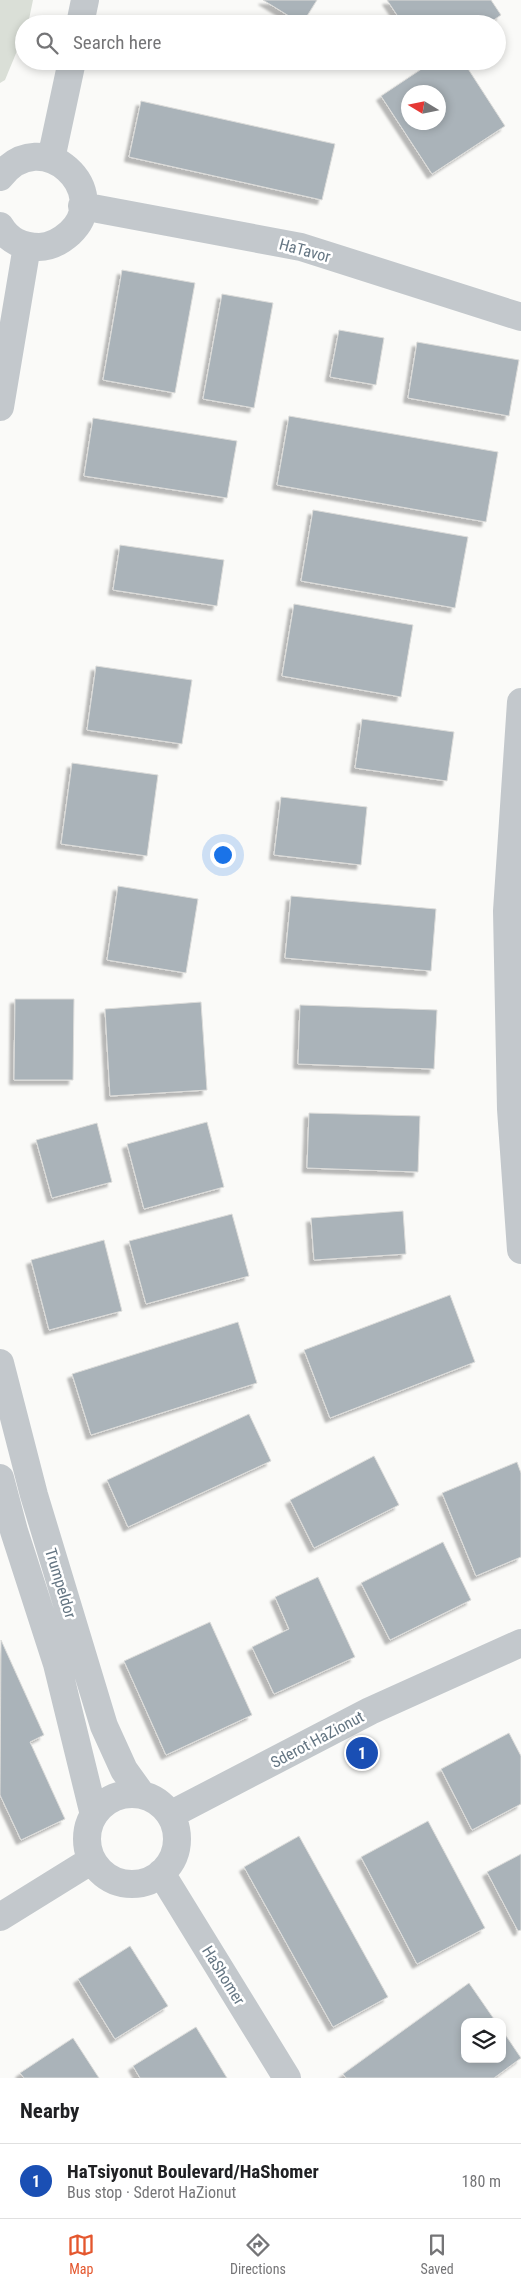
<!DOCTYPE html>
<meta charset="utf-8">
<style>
body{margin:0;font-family:"Roboto Condensed",sans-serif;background:#f6f6f6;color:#202124}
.controls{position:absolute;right:15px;bottom:15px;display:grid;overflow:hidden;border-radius:10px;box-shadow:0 2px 8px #0003}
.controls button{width:45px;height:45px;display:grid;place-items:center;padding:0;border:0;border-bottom:1px solid #e0e0e0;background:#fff;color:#202124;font:25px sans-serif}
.compass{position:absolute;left:401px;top:85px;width:45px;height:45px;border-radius:50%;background:#fff;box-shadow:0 2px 8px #0003;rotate:280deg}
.you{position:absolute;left:222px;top:854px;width:18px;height:18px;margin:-12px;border:4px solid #fff;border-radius:50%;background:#1a73e8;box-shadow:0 0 0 8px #1a73e833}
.badge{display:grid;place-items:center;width:32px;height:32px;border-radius:50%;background:#e4572e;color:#fff;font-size:16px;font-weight:700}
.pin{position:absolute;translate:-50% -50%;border:2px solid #fff;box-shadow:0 1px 5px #0006}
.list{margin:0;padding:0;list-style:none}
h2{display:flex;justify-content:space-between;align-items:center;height:65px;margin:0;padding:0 20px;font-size:21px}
h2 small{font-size:16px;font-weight:400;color:#757577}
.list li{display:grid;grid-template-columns:32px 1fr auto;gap:15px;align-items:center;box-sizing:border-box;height:75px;padding:0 20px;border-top:1px solid #e0e0e0}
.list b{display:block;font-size:19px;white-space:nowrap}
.list p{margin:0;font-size:16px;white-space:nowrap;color:#757577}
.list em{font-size:16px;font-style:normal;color:#757577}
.icon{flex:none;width:28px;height:28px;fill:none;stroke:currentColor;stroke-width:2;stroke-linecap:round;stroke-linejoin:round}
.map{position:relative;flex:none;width:521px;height:2078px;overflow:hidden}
.search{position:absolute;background:#fff;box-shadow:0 2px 8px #0003;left:15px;right:15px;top:15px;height:55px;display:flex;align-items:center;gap:12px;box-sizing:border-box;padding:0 18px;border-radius:28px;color:#757577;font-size:19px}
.sheet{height:140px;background:#fff}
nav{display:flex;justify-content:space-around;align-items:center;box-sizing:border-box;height:70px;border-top:1px solid #e0e0e0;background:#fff;font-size:14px;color:#757577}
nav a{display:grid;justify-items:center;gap:2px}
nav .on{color:#e4572e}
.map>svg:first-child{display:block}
</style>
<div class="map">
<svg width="521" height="2078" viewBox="0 0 521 2078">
<defs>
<filter id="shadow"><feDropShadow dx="-4.5" dy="4.5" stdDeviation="1" flood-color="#0004"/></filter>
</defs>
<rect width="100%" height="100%" fill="#fafaf8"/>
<!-- green -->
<path fill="#dadfd7" d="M0 0H33L28 24H24V34L5 80 0 83Z"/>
<!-- building -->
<path fill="#aab3b9" stroke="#dcdcda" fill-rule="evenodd" filter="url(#shadow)" d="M263 0H317L302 24Z
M387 0H491L501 15 488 24H403Z
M428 61H463L505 126 432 174 381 96 429 64ZM408 92H438V122H408Z
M141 101 335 144 322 200 129 157Z
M122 270 195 283 175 393 103 380Z
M222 294 273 303 254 408 203 399Z
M339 330 384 338 376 385 330 377Z
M417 342 519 360 509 416 408 398Z
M289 416 498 452 486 522 277 485Z
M93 418 237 441 227 498 84 476Z
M313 510 468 537 455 608 301 581Z
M120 545 224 560 217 606 113 590Z
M294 604 413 625 401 697 282 676Z
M96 666 192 680 182 744 87 730Z
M362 719 454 732 447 781 355 768Z
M72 763 158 775 147 856 61 844Z
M281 797 367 807 361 865 274 855Z
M118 886 198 899 186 973 107 960Z
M291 896 436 909 431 971 285 958Z
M15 999H74L73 1080H14Z
M201 1002 207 1090 110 1096 105 1009Z
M300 1005 437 1010 434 1069 298 1064Z
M309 1113 420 1116 418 1172 307 1168Z
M207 1122 224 1187 144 1209 127 1144Z
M97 1123 112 1182 52 1198 36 1140Z
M403 1211 406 1254 314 1260 311 1218Z
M232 1214 249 1276 146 1304 129 1241Z
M104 1240 122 1311 49 1330 31 1260Z
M450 1295 475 1362 330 1418 304 1350Z
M238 1322 257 1383 91 1435 72 1374Z
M249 1414 271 1461 128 1527 107 1480Z
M374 1456 399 1505 314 1548 290 1500Z
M517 1462 521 1473V1557L476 1576 442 1493Z
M443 1542 471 1600 390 1640 361 1583Z
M318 1577 355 1657 274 1694 252 1647 289 1629 275 1597Z
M210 1622 252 1715 166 1755 124 1661Z
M1 1640 44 1735 30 1742 65 1819 21 1840 0 1795Z
M509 1733 521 1756V1804L472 1830 441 1769Z
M428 1821 485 1928 417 1964 361 1857Z
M299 1836 388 1997 333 2027 244 1867Z
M521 1854V1930L518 1931 487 1872Z
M130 1946 168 2006 115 2039 78 1979Z
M469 1983 496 2022H465V2059H502V2030L521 2058 494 2078H346L343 2074Z
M196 2027 227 2078H140L133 2066Z
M73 2038 99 2078H24L20 2073Z"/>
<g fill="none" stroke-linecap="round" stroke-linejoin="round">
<!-- minor -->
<path stroke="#c3c8cc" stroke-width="28" d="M80 24 85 0
M51 159 72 61
M0 177C42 122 114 192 70 233 61 241 51 247 39 247 23 247 8 240 0 226
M82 206 301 247 521 317
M0 407 27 246
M521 702 507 911 511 1109 521 1250
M0 1363 34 1495 104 1726 124 1770 142 1795
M0 1478 14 1531 57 1664 94 1815
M87 1839a45 45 0 1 1 90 0a45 45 0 1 1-90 0Z
M170 1815 370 1711 521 1643
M161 1873 287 2078
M0 1917 92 1860"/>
</g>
<g text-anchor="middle" stroke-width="5" stroke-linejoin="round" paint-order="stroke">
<!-- street labels -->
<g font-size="16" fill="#657683" stroke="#fff">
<text transform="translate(305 250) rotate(15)" y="6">HaTavor</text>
<text transform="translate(61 1583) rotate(73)" y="6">Trumpeldor</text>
<text transform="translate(317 1739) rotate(-28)" y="6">Sderot HaZionut</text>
<text transform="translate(224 1975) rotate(58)" y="6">HaShomer</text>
</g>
</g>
</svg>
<div class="controls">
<button><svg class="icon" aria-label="layers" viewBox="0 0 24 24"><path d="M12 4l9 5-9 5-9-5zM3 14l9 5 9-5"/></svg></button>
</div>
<svg class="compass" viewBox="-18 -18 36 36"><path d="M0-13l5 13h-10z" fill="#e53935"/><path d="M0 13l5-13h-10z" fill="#757577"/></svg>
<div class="you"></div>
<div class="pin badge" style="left:362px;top:1753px;background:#1a4fb4">1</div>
<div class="search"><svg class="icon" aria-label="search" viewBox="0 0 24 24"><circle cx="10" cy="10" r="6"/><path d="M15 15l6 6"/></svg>Search here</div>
</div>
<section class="sheet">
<h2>Nearby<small></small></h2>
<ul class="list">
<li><span class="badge" style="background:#1a4fb4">1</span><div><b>HaTsiyonut Boulevard/HaShomer</b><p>Bus stop · Sderot HaZionut</p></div><em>180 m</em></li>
</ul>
</section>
<nav>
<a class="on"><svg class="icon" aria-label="map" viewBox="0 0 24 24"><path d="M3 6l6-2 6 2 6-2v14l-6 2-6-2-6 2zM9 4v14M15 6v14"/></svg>Map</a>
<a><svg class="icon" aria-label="directions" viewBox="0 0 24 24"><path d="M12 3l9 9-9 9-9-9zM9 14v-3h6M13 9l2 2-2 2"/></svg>Directions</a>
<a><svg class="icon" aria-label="saved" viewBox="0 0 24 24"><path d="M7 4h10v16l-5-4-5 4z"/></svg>Saved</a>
</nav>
